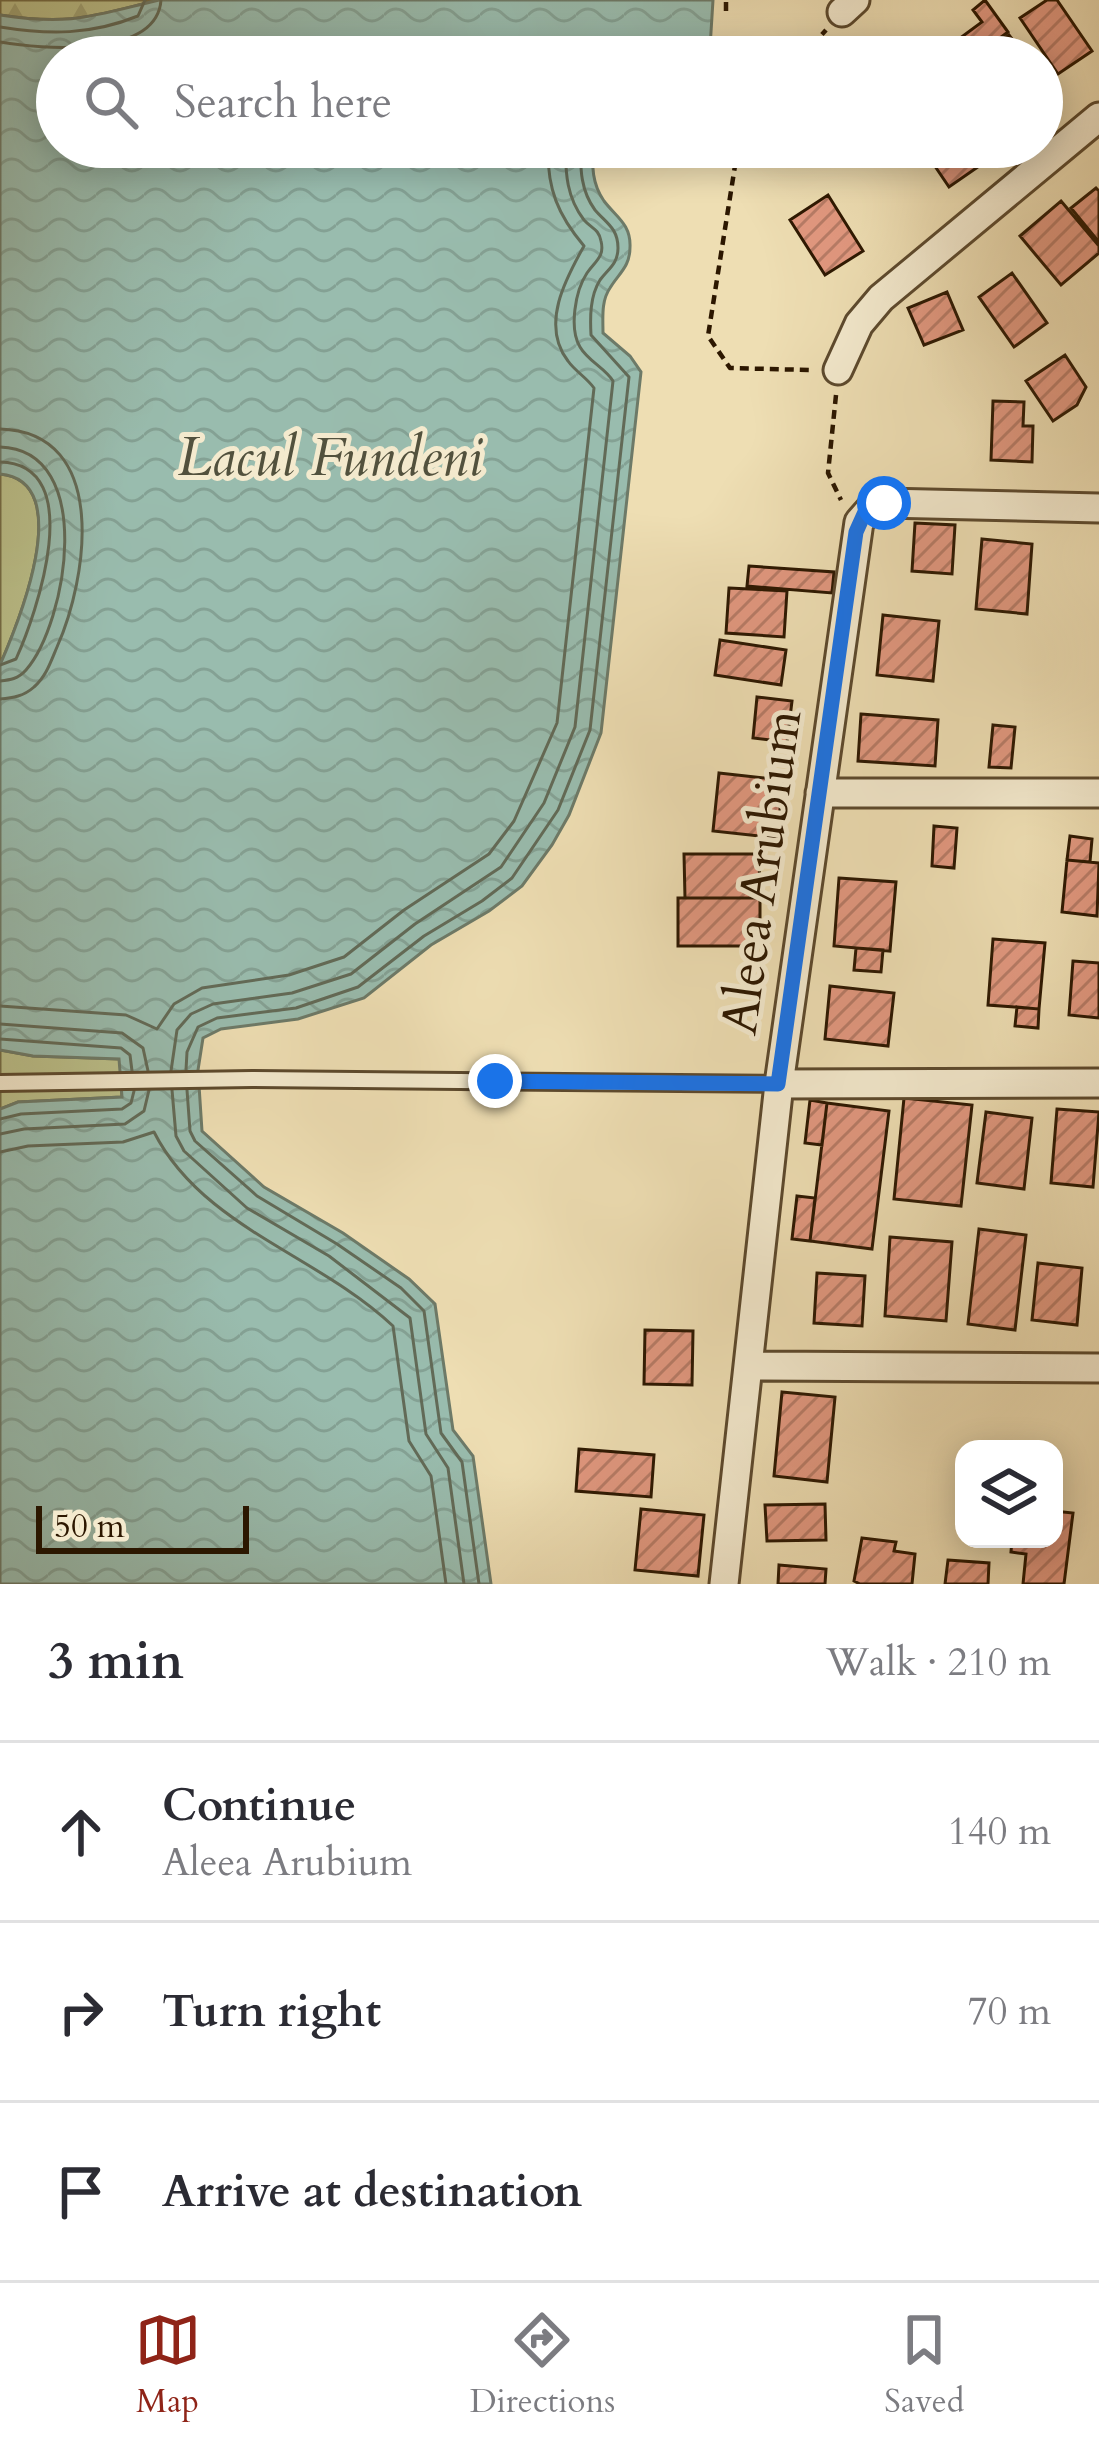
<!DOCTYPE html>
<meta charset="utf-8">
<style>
body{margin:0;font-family:Cardo,serif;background:#f7f7f7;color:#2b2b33}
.controls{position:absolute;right:36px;bottom:36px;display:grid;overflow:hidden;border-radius:24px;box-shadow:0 6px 30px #0003}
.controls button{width:108px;height:108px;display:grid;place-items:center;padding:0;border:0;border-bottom:3px solid #e1e1e2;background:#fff;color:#2b2b33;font:60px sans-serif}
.scale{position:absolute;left:36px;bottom:30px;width:213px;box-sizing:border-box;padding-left:12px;border:6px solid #2c1700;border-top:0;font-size:33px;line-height:42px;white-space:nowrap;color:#2c1700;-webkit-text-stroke:9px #f4eace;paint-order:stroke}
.stop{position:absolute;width:36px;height:36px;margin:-27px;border:9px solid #1a73e8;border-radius:50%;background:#fff}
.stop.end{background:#1a73e8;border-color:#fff;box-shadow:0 3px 12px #0008}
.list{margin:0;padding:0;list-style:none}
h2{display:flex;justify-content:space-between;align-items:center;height:156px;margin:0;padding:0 48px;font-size:51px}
h2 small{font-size:39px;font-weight:400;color:#7c7c81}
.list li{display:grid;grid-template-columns:78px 1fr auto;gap:36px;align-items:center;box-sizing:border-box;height:180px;padding:0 48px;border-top:3px solid #e1e1e2}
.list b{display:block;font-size:45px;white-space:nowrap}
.list p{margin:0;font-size:39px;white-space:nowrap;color:#7c7c81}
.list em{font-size:39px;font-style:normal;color:#7c7c81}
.icon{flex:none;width:66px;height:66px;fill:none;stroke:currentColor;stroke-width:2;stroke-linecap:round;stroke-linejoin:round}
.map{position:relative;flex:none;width:1099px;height:1584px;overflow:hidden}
.search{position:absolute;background:#fff;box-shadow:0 6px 30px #0003;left:36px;right:36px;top:36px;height:132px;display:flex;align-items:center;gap:30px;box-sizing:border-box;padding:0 42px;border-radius:66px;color:#7c7c81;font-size:45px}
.sheet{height:696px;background:#fff}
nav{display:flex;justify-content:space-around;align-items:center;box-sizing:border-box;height:168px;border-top:3px solid #e1e1e2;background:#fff;font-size:33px;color:#7c7c81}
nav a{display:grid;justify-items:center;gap:6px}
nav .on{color:#8f2418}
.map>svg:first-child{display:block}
</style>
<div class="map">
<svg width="1099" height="1584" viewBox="0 0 1099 1584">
<defs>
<pattern id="forest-firs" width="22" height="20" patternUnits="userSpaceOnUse" patternTransform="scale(3)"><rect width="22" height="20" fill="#bbc08a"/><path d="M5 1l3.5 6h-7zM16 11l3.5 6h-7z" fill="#a1a475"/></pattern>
<pattern id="water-waves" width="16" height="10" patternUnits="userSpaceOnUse" patternTransform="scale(3)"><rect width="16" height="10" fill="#99bcae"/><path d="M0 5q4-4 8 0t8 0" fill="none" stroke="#84a194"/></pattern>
<pattern id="building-hatch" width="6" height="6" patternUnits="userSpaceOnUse" patternTransform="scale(3)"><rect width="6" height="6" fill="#e29880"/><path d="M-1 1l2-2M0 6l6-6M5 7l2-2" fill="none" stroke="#b77b66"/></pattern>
</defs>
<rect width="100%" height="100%" fill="#eedeb3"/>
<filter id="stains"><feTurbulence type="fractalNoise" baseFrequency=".00167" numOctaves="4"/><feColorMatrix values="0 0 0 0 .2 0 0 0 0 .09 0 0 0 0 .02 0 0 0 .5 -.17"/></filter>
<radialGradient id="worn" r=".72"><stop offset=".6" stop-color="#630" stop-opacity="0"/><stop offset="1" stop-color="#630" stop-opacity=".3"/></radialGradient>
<!-- forest -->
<path fill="url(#forest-firs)" stroke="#746c45" stroke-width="3" d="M0 0H159C92 16 71 26 0 15Z"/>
<!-- park -->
<path fill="#bbc08a" stroke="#746c45" stroke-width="3" d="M0 474C78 481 17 626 0 665Z
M0 1050 33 1056 120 1059 122 1097 18 1102 0 1109Z"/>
<!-- water -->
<path fill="url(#water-waves)" stroke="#6d7a68" stroke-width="3" d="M159 0H713L710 48 705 57H57V147H593C592 166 592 184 604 201 616 217 631 224 630 247 630 267 619 273 610 288 601 301 603 318 603 333L630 356 641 372 601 733 569 815 552 845 522 886 489 911 431 945 364 998 298 1019 221 1029 203 1038 198 1070 202 1131 264 1187 343 1233 409 1279 435 1304 453 1430 473 1456 491 1584H0V1109L18 1102 122 1097 119 1059 33 1056 0 1050V665C17 626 78 481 0 474V15C71 26 92 16 159 0Z"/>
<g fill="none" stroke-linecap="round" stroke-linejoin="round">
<!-- shore -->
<path stroke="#626a57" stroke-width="3" d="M0 27C49 35 91 35 138 16L145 0
M0 42C40 49 157 59 161 0
M0 429C111 432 87 580 57 647 51 661 46 677 34 687 24 696 13 698 0 699
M0 447C97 450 67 623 26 670 18 679 10 680 0 681
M0 462C89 464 36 615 16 659L0 665
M0 1006 126 1015 157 1029 174 1004 202 988 289 975 344 957 404 910 489 854 514 821 557 723 594 388C587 378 575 371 568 361 540 325 566 278 584 246 558 215 547 189 548 147
M0 1024 122 1033 143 1048 148 1071
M0 1039 121 1048 130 1055 132 1071
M186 1070 187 1052 198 1027 217 1018 296 1008 358 987 424 936 482 901 512 878 558 810 590 730 629 377 591 335C590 317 590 296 600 280 608 269 618 264 618 248 618 228 606 223 595 210 581 191 580 169 581 147
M171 1071 177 1030 191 1014 213 1004 292 993 351 974 415 924 501 867 544 803 575 727 613 381C605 368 588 361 580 347 569 329 575 291 587 273 595 261 605 257 601 241 599 229 591 228 584 220 567 198 565 173 566 147
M172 1090 176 1136 184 1151 247 1208 329 1256 410 1318 426 1434 448 1468 464 1584
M187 1090 190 1131 195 1141 257 1196 337 1244 401 1288 424 1311 441 1433 462 1462 479 1584
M0 1119 21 1114 122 1109 131 1103 134 1091
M0 1134 24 1129 125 1124 144 1111 149 1090
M0 1152 28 1146 123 1142 154 1132C202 1227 318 1255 393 1326L409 1441 431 1476 446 1584"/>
</g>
<!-- building -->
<path fill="url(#building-hatch)" stroke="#2c1700" stroke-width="3" d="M985 0 1008 32 974 57H962L952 44 982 22 973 10Z
M1047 0H1057L1092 51 1058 74 1020 18Z
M1009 35 1026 57H978Z
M922 147H990L995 155 949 187Z
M1096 188 1099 191V242L1071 208Z
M828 195 863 251 825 275 790 220Z
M1061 201 1099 246V253L1061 285 1020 236Z
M1012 273 1047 323 1014 347 979 297Z
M947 292 963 330 924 345 908 308Z
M1065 355 1086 387 1077 405 1053 421 1026 381Z
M993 401 1024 402 1023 426H1033L1032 462 991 460Z
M915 523 955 525 952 574 912 571Z
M982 539 1032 544 1027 614 976 609Z
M749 566 834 572 832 593 747 586Z
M729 588 787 591 784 637 726 633Z
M883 615 939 621 933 681 877 675Z
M720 640 786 650 781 685 715 675Z
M757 697 792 701 787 742 753 738Z
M861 714 938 720 935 766 858 761Z
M993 725 1015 727 1011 768 989 767Z
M719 773 783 780 777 838 713 831Z
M934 826 957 828 954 868 932 866Z
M1070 836 1092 839 1090 862 1067 860Z
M684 854H759L760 898H685Z
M1067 860 1099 863 1097 916 1062 912Z
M839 878 896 882 890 951 834 946Z
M678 898H760V946H678Z
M993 939 1045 943 1039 1009 988 1005Z
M856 948 883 950 881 972 854 970Z
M1073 961 1099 963V1018L1069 1015Z
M830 986 894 993 888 1046 825 1039Z
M1017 1007 1039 1009 1038 1028 1015 1026Z
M904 1098 972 1105 961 1206 894 1199Z
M810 1100 827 1103 822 1145 805 1143Z
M827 1103 889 1111 872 1249 810 1241Z
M1057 1109 1099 1112 1093 1187 1051 1183Z
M986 1112 1032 1118 1024 1189 977 1183Z
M797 1196 815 1198 810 1241 792 1239Z
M979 1229 1026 1235 1015 1330 968 1324Z
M890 1237 952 1242 946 1321 885 1316Z
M1038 1263 1082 1268 1077 1325 1032 1320Z
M817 1273 865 1276 862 1326 814 1323Z
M645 1330 693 1331 692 1385 644 1384Z
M782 1392 835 1397 827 1482 774 1476Z
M579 1449 654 1455 651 1497 576 1491Z
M825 1504 826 1540 767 1541 765 1505Z
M641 1509 704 1515 698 1576 635 1570Z
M1054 1511 1073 1513 1064 1584H1023L1026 1554 1011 1552 1012 1539H1054Z
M862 1538 896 1542 894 1551 915 1554 912 1584H860L854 1581Z
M948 1560 989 1563 988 1584H945Z
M779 1565 826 1569 825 1584H778Z"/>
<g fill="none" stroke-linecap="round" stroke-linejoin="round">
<!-- service casing -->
<g stroke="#5c492d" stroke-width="20">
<path id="service" d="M0 1083 252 1079 779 1084"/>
</g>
<!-- minor casing -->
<g stroke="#5c492d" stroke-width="33">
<path id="minor" d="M842 12 855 0
M838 370 859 324 881 298 1099 117
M820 793H1099
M779 1084 1099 1083
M749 1366 1099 1368
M724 1584 779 1084 859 522 873 506 884 503 1099 508"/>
</g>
<!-- path -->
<path stroke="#2c1700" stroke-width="4.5" stroke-dasharray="9 6" stroke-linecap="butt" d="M726 11V0
M802 57 826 30
M738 147 708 336 730 368 809 370
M836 395 828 473 841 500"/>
<!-- service -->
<use href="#service" stroke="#f4eace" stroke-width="14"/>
<!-- minor -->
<use href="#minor" stroke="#f4eace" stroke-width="27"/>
</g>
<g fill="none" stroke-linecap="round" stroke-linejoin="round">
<!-- route -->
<path stroke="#1a73e8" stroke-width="15" d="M495 1081 778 1084 856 532 865 512 884 503"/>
</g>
<g text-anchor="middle" stroke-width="10" stroke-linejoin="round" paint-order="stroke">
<!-- street labels -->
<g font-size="51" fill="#2c1700" stroke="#f4eace">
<text transform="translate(760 872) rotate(-82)" y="18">Aleea Arubium</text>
</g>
<!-- water labels -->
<g font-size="54" font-style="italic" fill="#52513d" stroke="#f4eace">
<text x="330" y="475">Lacul Fundeni</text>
</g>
</g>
<rect width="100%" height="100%" filter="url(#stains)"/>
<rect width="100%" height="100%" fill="url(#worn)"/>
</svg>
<div class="controls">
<button><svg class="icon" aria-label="layers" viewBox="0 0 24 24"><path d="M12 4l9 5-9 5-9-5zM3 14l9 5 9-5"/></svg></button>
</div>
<div class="scale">50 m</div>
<div class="stop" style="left:884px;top:503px"></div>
<div class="stop end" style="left:495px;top:1081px"></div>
<div class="search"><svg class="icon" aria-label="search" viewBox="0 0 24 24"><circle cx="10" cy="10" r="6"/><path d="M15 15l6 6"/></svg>Search here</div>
</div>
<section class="sheet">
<h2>3 min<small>Walk · 210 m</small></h2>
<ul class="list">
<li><svg class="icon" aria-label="ahead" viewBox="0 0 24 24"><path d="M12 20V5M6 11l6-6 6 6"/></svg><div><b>Continue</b><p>Aleea Arubium</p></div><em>140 m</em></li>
<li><svg class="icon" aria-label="right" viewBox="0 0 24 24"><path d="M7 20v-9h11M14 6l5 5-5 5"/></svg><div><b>Turn right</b></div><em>70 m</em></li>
<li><svg class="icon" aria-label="arrive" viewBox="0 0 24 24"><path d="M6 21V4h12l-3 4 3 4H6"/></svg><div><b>Arrive at destination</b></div></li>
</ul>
</section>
<nav>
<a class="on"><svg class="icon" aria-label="map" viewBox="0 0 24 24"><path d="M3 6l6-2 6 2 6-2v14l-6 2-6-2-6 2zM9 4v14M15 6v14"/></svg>Map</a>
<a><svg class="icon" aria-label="directions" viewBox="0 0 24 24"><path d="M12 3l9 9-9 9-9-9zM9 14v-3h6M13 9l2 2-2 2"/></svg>Directions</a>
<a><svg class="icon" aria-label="saved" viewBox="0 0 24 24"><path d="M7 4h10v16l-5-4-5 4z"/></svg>Saved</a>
</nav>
